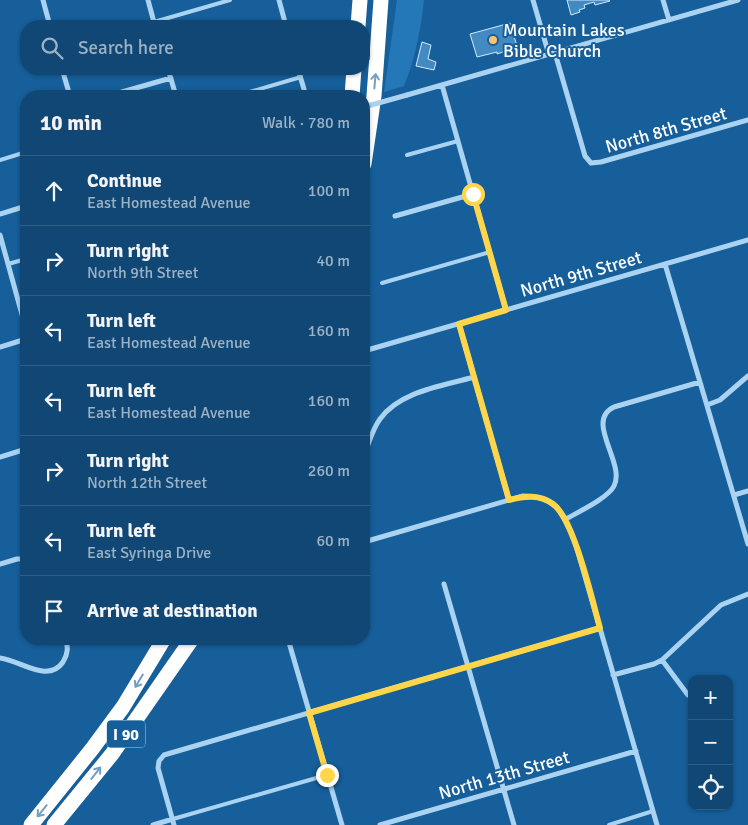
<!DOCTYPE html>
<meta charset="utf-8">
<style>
body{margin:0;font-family:Signika,sans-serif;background:#194e79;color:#f1f3f6}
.controls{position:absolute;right:15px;bottom:15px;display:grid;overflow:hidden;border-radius:10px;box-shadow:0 1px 4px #0004}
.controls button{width:45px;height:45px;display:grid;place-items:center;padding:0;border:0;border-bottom:1px solid #305f86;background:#104774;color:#f1f3f6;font:25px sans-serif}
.stop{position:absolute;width:15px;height:15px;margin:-11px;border:4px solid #ffd54a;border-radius:50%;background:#fff}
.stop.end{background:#ffd54a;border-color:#fff;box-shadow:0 1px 5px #0008}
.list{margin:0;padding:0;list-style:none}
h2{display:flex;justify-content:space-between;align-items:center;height:65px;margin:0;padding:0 20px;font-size:21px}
h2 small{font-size:16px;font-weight:400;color:#9cb2c5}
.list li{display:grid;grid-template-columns:32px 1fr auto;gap:15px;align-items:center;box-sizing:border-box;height:70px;padding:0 20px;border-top:1px solid #305f86}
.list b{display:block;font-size:19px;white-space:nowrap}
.list p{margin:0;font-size:16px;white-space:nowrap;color:#9cb2c5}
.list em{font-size:16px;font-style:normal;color:#9cb2c5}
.icon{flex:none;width:28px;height:28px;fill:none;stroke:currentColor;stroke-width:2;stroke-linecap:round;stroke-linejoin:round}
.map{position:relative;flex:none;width:748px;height:825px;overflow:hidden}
.search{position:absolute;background:#104774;box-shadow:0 1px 4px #0004;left:20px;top:20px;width:350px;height:55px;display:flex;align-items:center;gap:12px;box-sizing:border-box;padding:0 18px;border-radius:20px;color:#9cb2c5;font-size:19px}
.panel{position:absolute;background:#104774;box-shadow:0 1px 4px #0004;left:20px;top:90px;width:350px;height:555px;border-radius:20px}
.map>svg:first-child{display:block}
</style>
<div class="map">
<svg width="748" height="825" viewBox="0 0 748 825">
<rect width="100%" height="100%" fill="#165f9a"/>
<!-- green -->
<path fill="#2578b7" d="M397 0H424C421 29 415 59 404 86L384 92Z"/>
<!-- building -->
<path fill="#438ac2" stroke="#d2eafd" d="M567 0H609L610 1 595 5 594 2 584 5 585 8 579 10 580 12 571 15Z
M510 23 517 46 512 47V49L497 54V52L477 57 470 34Z
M422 42 431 45 428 59 436 62 434 70 416 66Z"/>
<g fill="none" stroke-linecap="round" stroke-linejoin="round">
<!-- service -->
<path stroke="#aad3f2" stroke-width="4" d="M154 22 230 0
M236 96 301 77
M407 155 458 141
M0 160 26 152
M8 264 26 259
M382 283 490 252
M173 819 327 775
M609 825 653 811"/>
<!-- minor -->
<path stroke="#aad3f2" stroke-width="5" d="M43 0 50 26
M148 0 155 26
M279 0 286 26
M533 0 549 55
M663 0 669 20
M555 53 585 156 591 163 601 162 748 120
M62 69 70 96
M168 69 176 96
M298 69 306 96
M442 85 506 310
M407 95 738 0
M108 96 171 78
M0 214 26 206
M395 216 473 194
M0 235 26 329
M665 264 748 544
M459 324 509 500
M0 347 26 339
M364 351 748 240
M707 405 720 400 748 376
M364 455C369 443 372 430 380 419 400 391 443 386 474 377
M0 457 26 449
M734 495 748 491
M566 519C578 512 608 498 614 486 626 463 584 421 614 407L700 382
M364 542 523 496C556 496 565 514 575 542L657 825
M0 564 17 559H26
M444 584 514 825
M288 639 342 825
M0 658C20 660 48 684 63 662 68 654 68 648 66 639
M662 660 688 695
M613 675 654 664 662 660 721 605 748 594
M153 825 173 819
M174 825 158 768 159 761 164 755 600 628
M380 825 636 751"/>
<!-- motorway -->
<path stroke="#fff" stroke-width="15" d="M358 26 360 0
M352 96 354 69
M364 164 374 96 381 0
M31 825 92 749 123 707 164 639
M54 825 112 754 192 639"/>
<!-- minor-bridge -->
<path stroke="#aad3f2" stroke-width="5" d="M364 107 407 95"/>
</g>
<!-- one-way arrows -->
<defs><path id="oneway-shaft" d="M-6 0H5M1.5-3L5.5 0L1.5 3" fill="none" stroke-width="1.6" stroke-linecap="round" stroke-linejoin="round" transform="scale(1.25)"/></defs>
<g stroke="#739fc2">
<use href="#oneway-shaft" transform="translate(375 81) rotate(-85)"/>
<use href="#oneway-shaft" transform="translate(139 681) rotate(121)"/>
<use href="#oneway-shaft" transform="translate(96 773) rotate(-52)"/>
<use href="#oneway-shaft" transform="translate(42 811) rotate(129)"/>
</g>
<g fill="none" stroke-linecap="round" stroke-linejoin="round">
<!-- route -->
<path stroke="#ffd54a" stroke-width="6" d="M327 775 309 713 600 628C592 600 574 519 553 504 540 494 524 496 509 500L459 324 506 310 473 194"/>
</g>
<!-- markers -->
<circle fill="#ffc36b" stroke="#165f9a" stroke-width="2" cx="493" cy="40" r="5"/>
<g text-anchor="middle" stroke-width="4" stroke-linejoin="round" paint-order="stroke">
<!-- shield labels -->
<rect fill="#165f9a" stroke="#b9cfe1" stroke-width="1" x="107" y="720.5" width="38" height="27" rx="4"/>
<g font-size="16" font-weight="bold" fill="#fff">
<text x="126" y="740">I 90</text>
</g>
<!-- poi labels -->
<g font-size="18" fill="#fff" stroke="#165f9a" text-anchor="start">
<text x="503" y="36">Mountain Lakes<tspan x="503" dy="21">Bible Church</tspan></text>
</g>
<!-- street labels -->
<g font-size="18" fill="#fff" stroke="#165f9a">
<text transform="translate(666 130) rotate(-16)" y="6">North 8th Street</text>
<text transform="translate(581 274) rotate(-16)" y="6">North 9th Street</text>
<text transform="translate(504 775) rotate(-16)" y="6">North 13th Street</text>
</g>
</g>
</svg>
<div class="controls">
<button>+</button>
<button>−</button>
<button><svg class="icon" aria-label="locate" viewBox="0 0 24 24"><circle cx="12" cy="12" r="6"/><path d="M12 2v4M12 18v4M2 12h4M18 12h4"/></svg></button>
</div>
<div class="stop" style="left:473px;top:194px"></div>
<div class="stop end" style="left:327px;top:775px"></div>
<div class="search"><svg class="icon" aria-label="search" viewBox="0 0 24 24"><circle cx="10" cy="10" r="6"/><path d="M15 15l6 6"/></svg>Search here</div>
<section class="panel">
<h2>10 min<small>Walk · 780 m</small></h2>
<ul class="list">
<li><svg class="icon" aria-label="ahead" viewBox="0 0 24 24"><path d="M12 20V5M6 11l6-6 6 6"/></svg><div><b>Continue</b><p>East Homestead Avenue</p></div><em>100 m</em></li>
<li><svg class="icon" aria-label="right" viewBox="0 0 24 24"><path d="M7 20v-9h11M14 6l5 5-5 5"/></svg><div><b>Turn right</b><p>North 9th Street</p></div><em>40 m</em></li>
<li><svg class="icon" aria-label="left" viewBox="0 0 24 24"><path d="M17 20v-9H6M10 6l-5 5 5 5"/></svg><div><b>Turn left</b><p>East Homestead Avenue</p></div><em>160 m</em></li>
<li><svg class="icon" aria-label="left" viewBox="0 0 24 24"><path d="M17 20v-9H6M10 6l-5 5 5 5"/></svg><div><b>Turn left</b><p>East Homestead Avenue</p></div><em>160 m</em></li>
<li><svg class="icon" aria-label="right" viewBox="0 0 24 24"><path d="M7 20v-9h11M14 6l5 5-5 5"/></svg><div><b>Turn right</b><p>North 12th Street</p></div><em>260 m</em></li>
<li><svg class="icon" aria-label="left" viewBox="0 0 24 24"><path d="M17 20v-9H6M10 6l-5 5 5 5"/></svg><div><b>Turn left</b><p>East Syringa Drive</p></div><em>60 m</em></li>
<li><svg class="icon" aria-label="arrive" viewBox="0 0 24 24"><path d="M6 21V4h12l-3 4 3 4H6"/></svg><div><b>Arrive at destination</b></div></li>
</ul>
</section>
</div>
